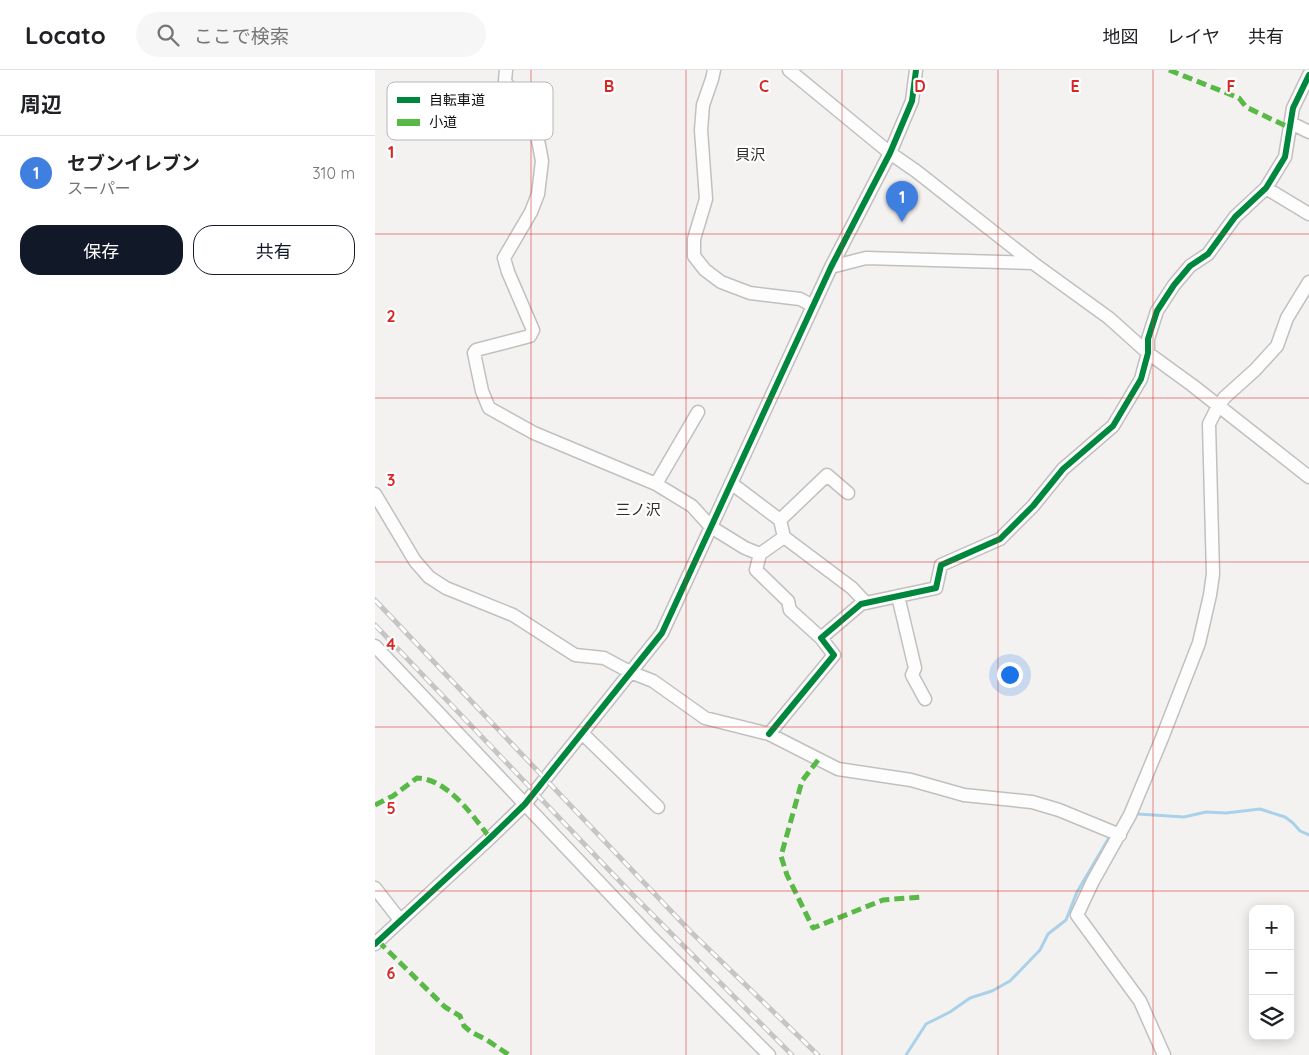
<!DOCTYPE html>
<html lang="ja">
<meta charset="utf-8">
<style>
body{margin:0;font-family:Quicksand,"Noto Sans JP",sans-serif;background:#f6f6f6;color:#202124}
.controls{position:absolute;right:15px;bottom:15px;display:grid;overflow:hidden;border-radius:10px;box-shadow:0 2px 12px #0003}
.controls button{width:45px;height:45px;display:grid;place-items:center;padding:0;border:0;border-bottom:1px solid #e0e0e0;background:#fff;color:#202124;font:25px sans-serif}
.you{position:absolute;left:634px;top:604px;width:18px;height:18px;margin:-12px;border:4px solid #fff;border-radius:50%;background:#1a73e8;box-shadow:0 0 0 8px #1a73e833}
.badge{display:grid;place-items:center;width:32px;height:32px;border-radius:50%;background:#111827;color:#fff;font-size:16px;font-weight:700}
.pin{position:absolute;translate:-50% -41px;filter:drop-shadow(0 1px 2px #0008)}
.pin::after{content:'';position:absolute;top:26px;width:18px;height:15px;background:inherit;clip-path:polygon(0 0,100% 0,50% 100%)}
.list{margin:0;padding:0;list-style:none}
h2{display:flex;justify-content:space-between;align-items:center;height:65px;margin:0;padding:0 20px;font-size:21px}
h2 small{font-size:16px;font-weight:400;color:#757577}
.list li{display:grid;grid-template-columns:32px 1fr auto;gap:15px;align-items:center;box-sizing:border-box;height:75px;padding:0 20px;border-top:1px solid #e0e0e0}
.list b{display:block;font-size:19px;white-space:nowrap}
.list p{margin:0;font-size:16px;white-space:nowrap;color:#757577}
.list em{font-size:16px;font-style:normal;color:#757577}
.actions{display:flex;gap:10px;padding:15px 20px}
.actions a{flex:1;padding:11px 0;border:1px solid #111827;border-radius:20px;text-align:center;font-size:18px;color:#111827}
.actions .main{background:#111827;color:#fff}
.icon{flex:none;width:28px;height:28px;fill:none;stroke:currentColor;stroke-width:2;stroke-linecap:round;stroke-linejoin:round}
.map{position:relative;flex:none;width:934px;height:985px;overflow:hidden}
header{display:flex;align-items:center;gap:30px;box-sizing:border-box;height:70px;padding:0 25px;background:#fff;border-bottom:1px solid #e0e0e0}
header strong{font-size:24px}
nav{display:flex;gap:28px;margin-inline-start:auto;font-size:18px}
.search{width:350px;height:45px;background:#f6f6f6;display:flex;align-items:center;gap:12px;box-sizing:border-box;padding:0 18px;border-radius:28px;color:#757577;font-size:19px}
main{display:flex}
aside{flex:1;background:#fff}
.map>svg:first-child{display:block}
</style>
<header>
<strong>Locato</strong>
<div class="search"><svg class="icon" aria-label="search" viewBox="0 0 24 24"><circle cx="10" cy="10" r="6"/><path d="M15 15l6 6"/></svg>ここで検索</div>
<nav><a>地図</a><a>レイヤ</a><a>共有</a></nav>
</header>
<main>
<aside>
<h2>周辺<small></small></h2>
<ul class="list">
<li><span class="badge" style="background:#3f7fe0">1</span><div><b>セブンイレブン</b><p>スーパー</p></div><em>310 m</em></li>
</ul>
<div class="actions"><a class="main">保存</a><a>共有</a></div>
</aside>
<div class="map">
<svg width="934" height="985" viewBox="0 0 934 985">
<rect width="100%" height="100%" fill="#f4f2f0"/>
<g fill="none" stroke-linecap="round" stroke-linejoin="round">
<!-- stream -->
<path stroke="#a9d2ea" stroke-width="3" d="M763 744 809 747 831 742 851 743 885 739 910 747 918 753 925 761 934 765
M531 985 551 954 575 942 595 928 617 921 635 911 665 880 673 864 691 850 702 822 735 766"/>
<!-- minor casing -->
<g stroke="#c1c0be" stroke-width="15">
<path id="minor" d="M131 0 130 11 158 59 163 70 167 91 163 124 156 142 129 188 133 202 158 260 155 266 101 280 99 283 107 321 114 338 159 363 281 414 317 436 336 457 370 478 385 484
M339 0 337 9 328 35 326 60 331 129 319 169V186L330 200 346 212 375 223 425 229 438 236
M414 0 515 83 541 101 658 193 734 248 773 283 817 315 934 407
M916 53 934 62
M891 118 934 144
M456 197 491 188 658 193
M356 413 405 450 409 467 477 518 491 533
M281 414 323 342
M0 424 40 491 54 507 71 518 138 545 200 585 229 588 255 602 278 611 330 648 394 664 463 699 536 710 589 725 657 732 684 740 745 765
M405 450 452 405 473 423
M409 467 385 484 381 500 413 531 415 540 446 568
M523 526 540 598 537 605 550 629
M0 576 274 865 394 985
M207 663 283 737
M394 664 459 585 446 568 486 534 561 518 566 495 625 469 658 436 688 399 738 356 766 309 773 283V269L782 241 799 215 815 196 833 184 860 147 891 118 910 87 918 38 934 5
M0 818 25 850
M0 874 115 768 150 734 287 563 456 197 515 83 537 31 541 0
M789 985 765 931 702 845 718 811 755 745 787 668 824 573 835 525 838 504 834 354 843 336 850 327 880 300 902 276 912 248 934 212"/>
</g>
<!-- minor -->
<use href="#minor" stroke="#fdfdfd" stroke-width="12"/>
<!-- rail casing -->
<g stroke="#c5c5c5" stroke-width="5">
<path id="rail" d="M0 530 315 861 443 985
M0 555 256 823 417 985"/>
</g>
<!-- rail -->
<use href="#rail" stroke="#fff" stroke-width="3" stroke-dasharray="9" stroke-linecap="butt"/>
<!-- quiet -->
<path stroke="#58b947" stroke-width="5" stroke-dasharray="10 5" stroke-linecap="butt" d="M794 0 864 28 871 37 915 58
M443 690 427 711 406 786 412 805 438 858 508 830 546 827
M0 735 18 726 42 708C73 709 98 746 115 768
M3 871 70 937 85 946 89 956 96 962 112 970 134 985"/>
<!-- cycleway casing -->
<g stroke="#fff" stroke-width="9">
<path id="cycleway" d="M394 664 459 585 446 568 486 534 561 518 566 495 625 469 658 436 688 399 738 356 766 309 773 283V269L782 241 799 215 815 196 833 184 860 147 891 118 910 87 918 38 934 5
M0 874 115 768 150 734 287 563 456 197 515 83 537 31 541 0"/>
</g>
<!-- cycleway -->
<use href="#cycleway" stroke="#00873e" stroke-width="6"/>
</g>
<!-- grid -->
<path fill="none" stroke="#d62828" stroke-width="1" stroke-opacity="0.55" d="M156 0V985M311 0V985M467 0V985M623 0V985M778 0V985M0 164H934M0 328H934M0 492H934M0 657H934M0 821H934"/>
<g text-anchor="middle" stroke-width="4.5" stroke-linejoin="round" paint-order="stroke">
<!-- neighbourhood labels -->
<g font-size="15" fill="#312e2c" stroke="#fff">
<text x="375" y="90">貝沢</text>
<text x="263" y="445">三ノ沢</text>
</g>
</g>
<!-- legend -->
<rect x="12" y="12" width="166" height="58" rx="8" fill="#fff" stroke="#b7b7b7" stroke-width="1"/>
<rect x="22" y="27" width="23" height="6" fill="#00873e"/>
<rect x="22" y="49" width="23" height="7" fill="#58b947"/>
<g font-size="14" fill="#0f0e0e">
<text x="54" y="35">自転車道</text>
<text x="54" y="57">小道</text>
</g>
<g font-size="16" text-anchor="middle" font-weight="bold" fill="#d62828" stroke="#fff" stroke-width="4.5" stroke-linejoin="round" paint-order="stroke">
<text x="234" y="22">B</text>
<text x="389" y="22">C</text>
<text x="545" y="22">D</text>
<text x="700" y="22">E</text>
<text x="856" y="22">F</text>
<text x="16" y="88">1</text>
<text x="16" y="252">2</text>
<text x="16" y="416">3</text>
<text x="16" y="580">4</text>
<text x="16" y="744">5</text>
<text x="16" y="909">6</text>
</g>
</svg>
<div class="controls">
<button>+</button>
<button>−</button>
<button><svg class="icon" aria-label="layers" viewBox="0 0 24 24"><path d="M12 4l9 5-9 5-9-5zM3 14l9 5 9-5"/></svg></button>
</div>
<div class="you"></div>
<div class="pin badge" style="left:527px;top:152px;background:#3f7fe0">1</div>
</div>
</main>
